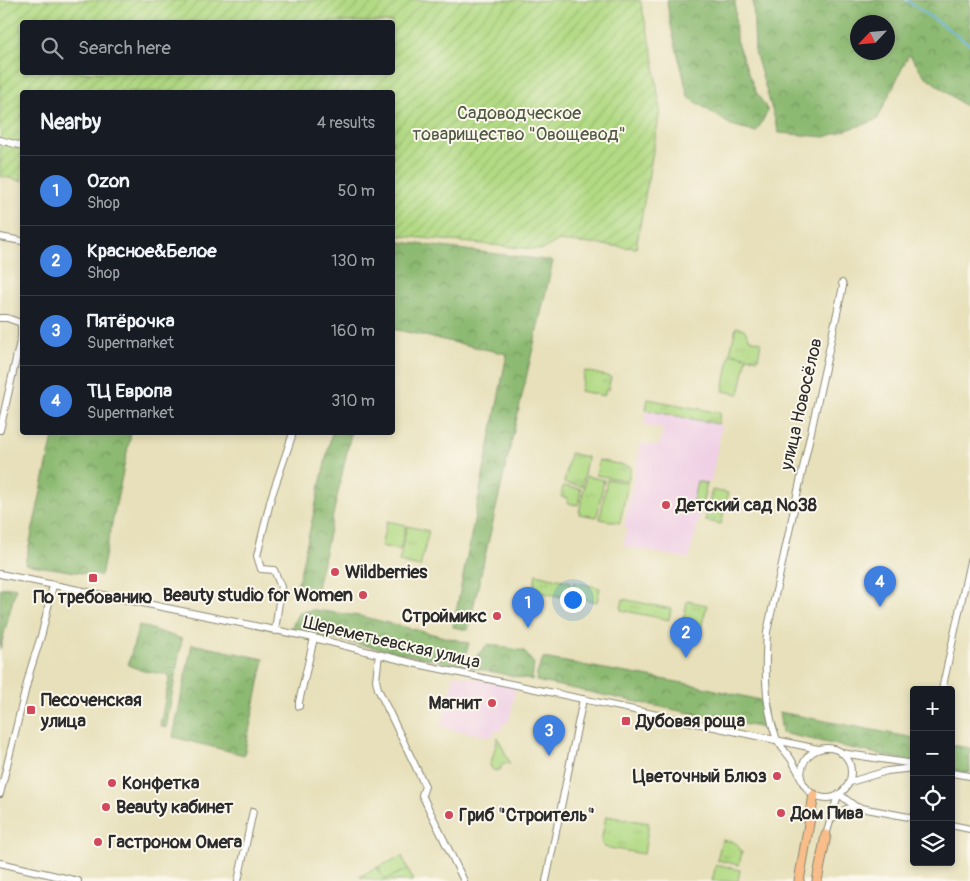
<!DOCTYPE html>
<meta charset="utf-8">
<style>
body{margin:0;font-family:Pangolin,sans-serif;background:#20242c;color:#f1f3f6}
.controls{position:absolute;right:15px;bottom:15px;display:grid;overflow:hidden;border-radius:5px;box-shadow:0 2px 8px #0003}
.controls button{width:45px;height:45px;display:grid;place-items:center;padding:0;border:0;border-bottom:1px solid #363941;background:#171b24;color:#f1f3f6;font:25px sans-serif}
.compass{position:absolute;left:850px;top:15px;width:45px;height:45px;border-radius:50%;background:#171b24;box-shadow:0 2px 8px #0003;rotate:244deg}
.you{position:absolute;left:572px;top:599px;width:18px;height:18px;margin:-12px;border:4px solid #fff;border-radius:50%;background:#1a73e8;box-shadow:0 0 0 8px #1a73e833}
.badge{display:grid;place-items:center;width:32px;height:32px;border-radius:50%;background:#0f766e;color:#fff;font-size:16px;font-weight:700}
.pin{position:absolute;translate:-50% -41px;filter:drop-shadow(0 1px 2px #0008)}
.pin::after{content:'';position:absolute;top:26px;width:18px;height:15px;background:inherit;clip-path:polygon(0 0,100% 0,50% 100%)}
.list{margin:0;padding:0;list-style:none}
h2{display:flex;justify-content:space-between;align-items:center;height:65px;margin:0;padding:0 20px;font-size:21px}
h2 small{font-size:16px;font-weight:400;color:#9ea1a6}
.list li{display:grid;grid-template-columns:32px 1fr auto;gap:15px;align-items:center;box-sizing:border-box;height:70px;padding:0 20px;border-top:1px solid #363941}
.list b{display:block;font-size:19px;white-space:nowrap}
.list p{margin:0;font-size:16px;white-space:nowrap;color:#9ea1a6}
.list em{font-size:16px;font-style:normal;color:#9ea1a6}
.icon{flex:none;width:28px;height:28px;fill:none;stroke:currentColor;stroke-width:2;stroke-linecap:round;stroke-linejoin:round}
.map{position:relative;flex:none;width:970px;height:881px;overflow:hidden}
.search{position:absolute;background:#171b24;box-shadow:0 2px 8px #0003;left:20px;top:20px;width:375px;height:55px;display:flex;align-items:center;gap:12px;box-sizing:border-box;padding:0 18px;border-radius:5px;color:#9ea1a6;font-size:19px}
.panel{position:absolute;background:#171b24;box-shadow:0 2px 8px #0003;left:20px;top:90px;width:375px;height:345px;border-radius:5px}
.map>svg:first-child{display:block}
</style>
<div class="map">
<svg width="970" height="881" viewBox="0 0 970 881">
<defs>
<pattern id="grass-tufts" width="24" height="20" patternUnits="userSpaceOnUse" patternTransform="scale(1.25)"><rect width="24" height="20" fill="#b2da84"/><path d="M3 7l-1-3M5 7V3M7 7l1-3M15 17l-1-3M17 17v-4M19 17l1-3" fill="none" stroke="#99bb72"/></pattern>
<pattern id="forest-crowns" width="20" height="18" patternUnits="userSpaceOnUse" patternTransform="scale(1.25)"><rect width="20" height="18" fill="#8dba72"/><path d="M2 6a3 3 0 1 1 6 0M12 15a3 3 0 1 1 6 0" fill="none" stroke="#73975e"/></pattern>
<pattern id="garden-furrows" width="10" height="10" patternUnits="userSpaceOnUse" patternTransform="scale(1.25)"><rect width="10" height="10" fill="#b2da84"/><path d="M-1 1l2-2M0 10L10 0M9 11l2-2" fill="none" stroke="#99bb72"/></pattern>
</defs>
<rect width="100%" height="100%" fill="#fbf7ec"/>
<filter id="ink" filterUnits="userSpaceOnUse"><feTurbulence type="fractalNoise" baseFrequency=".02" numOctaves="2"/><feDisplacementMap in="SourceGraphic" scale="10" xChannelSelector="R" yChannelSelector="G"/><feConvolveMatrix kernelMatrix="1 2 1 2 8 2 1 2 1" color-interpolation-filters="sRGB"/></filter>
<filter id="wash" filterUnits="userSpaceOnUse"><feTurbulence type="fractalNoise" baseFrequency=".0096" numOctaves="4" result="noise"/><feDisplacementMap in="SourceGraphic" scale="20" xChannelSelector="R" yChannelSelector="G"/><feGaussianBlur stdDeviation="1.12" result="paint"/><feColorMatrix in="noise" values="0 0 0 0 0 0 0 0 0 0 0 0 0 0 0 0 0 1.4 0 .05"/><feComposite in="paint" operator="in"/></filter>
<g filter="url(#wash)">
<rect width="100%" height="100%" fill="#e7e0ba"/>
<!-- built -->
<path fill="#f0d0e5" d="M647 410 722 425 711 482H708L689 559 623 546 627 528 624 527 641 443 659 446 663 429 644 425Z
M454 674 516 687 509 722 502 724 503 729 494 732 492 737 453 730 439 725 443 720 446 703H448Z"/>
<!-- grass -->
<path fill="url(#grass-tufts)" stroke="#6e8258" d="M736 327 744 329 750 339 761 342 758 359 730 353Z
M585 371 611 377 608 390 606 389 604 396 580 391Z
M648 399 720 413 718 424 646 410Z
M570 453 587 457 582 486 564 483Z
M599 460 631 467 628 481 596 475Z
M586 476 604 480 597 517 579 514Z
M697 481 707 484 700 512 691 510Z
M563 486 581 489 578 505 567 503 568 498 561 497Z
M712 490 728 493 721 524 705 521Z
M407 526 429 531 420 567 399 562Z
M536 574 571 582 567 598 533 591Z
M623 599 671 609 669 620 621 610Z
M689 601 707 605 701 629 682 625 687 602Z
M498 737 510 764 502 763 501 769 497 771 493 770 490 766Z
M606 816 649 823 644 854 604 847 601 842Z
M722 840 736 843 742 852 739 865 717 860Z
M378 867 384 880 408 869 413 881H382L359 877Z"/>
<!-- forest -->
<path fill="url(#forest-crowns)" stroke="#5c724e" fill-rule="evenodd" d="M667 0H735L736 40 755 90 768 111 756 132 731 125 688 97C682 65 670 33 667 0Z
M753 0H970V110L924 75 909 54 877 120 825 137 779 133 755 52ZM858 22H888V52H858Z
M393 241 553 261 468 630 453 627 507 354 393 329Z
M332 432 351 433 314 602 295 596Z
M54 433H131L101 576 25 564Z
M11 587 16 588 0 649V588Z
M314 610 360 616 469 643 463 666 290 630 299 612Z
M139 625 182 639 166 728 160 725 170 675 143 671 128 665Z
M192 644 264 659 244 755 173 737Z
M488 644 524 651 534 664 532 680 469 667 476 656Z
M543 658 694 685 764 701 767 729 536 681 537 673Z
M779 712 914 738V762L782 733Z
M951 745 970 748V773L951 770Z"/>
<!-- garden -->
<path fill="url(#garden-furrows)" stroke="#6e8258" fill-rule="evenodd" d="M0 0H640L653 54 660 111 636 248 557 241 542 250 393 235 392 92H22V181L0 176ZM22 22H392V72H22Z"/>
<!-- pitch -->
<path fill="#b2da84" stroke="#6e8258" d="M730 353 747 357 739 394 723 391Z
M607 479 628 483 620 523 600 519Z
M387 521 406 525 400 550 381 546Z
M574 582 600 588 597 602 571 596Z
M402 856 408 869 384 880 378 867Z
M716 864 740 870 738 881H712Z"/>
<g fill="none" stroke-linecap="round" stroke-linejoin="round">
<!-- stream -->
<path stroke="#70b7e7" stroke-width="2" d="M906 0 970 44"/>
</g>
</g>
<g filter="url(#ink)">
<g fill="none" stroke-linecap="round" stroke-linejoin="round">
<!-- minor casing -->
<g stroke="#898672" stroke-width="8">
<path id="minor" d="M0 140 22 146
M0 237 22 241
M0 318H7L21 323V337L0 430
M0 574 314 638 417 664 818 749
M275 631 281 587 274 570 261 569 257 556 271 498 292 436 291 432
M379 654 376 680 378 689 425 786 422 795 464 881
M942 690 970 561
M299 706V702L314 638
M841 753 914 764
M951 773 970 776
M801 777C801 738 852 740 851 773 851 781 847 788 841 793 830 802 812 798 805 786 802 783 802 779 800 776 798 770 794 765 791 759 786 752 779 745 776 737 764 704 765 666 767 632L843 286 842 283
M850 782 887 771 914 768
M0 794 30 671 42 633 53 585
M839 794 856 807
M830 820 846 809 856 807 914 818
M951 825 970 829
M826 835 838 795
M0 863 78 881
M238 881 253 811
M546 881 583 699"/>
</g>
<!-- major casing -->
<g stroke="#898672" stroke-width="11">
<path id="major" d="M799 881 814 795
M817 881 826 835"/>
</g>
<!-- minor -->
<use href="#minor" stroke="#fff" stroke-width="6"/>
<!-- major -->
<use href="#major" stroke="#f8bd89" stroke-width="9"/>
</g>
</g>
<!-- markers -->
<g fill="#d1495b" stroke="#fbf7ec" stroke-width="2">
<circle cx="666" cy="505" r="5"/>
<circle cx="335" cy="572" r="5"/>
<rect x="88" y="573" width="10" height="10" rx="2.5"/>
<circle cx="363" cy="595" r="5"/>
<circle cx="497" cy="616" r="5"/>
<circle cx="492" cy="703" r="5"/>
<rect x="26" y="705" width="10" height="10" rx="2.5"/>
<rect x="621" y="716" width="10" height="10" rx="2.5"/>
<circle cx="777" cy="776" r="5"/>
<circle cx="112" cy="783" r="5"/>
<circle cx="106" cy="807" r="5"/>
<circle cx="781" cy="813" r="5"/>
<circle cx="449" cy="815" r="5"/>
<circle cx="98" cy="842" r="5"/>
</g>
<g text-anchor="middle" stroke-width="4" stroke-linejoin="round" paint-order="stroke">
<!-- park labels -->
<g font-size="18" fill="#4d5741" stroke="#fbf7ec">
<text x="519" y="119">Садоводческое<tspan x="519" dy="21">товарищество "Овощевод"</tspan></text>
</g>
<!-- street labels -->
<g font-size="18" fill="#2b2b2b" stroke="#fbf7ec">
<text transform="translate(801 404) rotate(-77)" y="6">улица Новосёлов</text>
<text transform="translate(392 642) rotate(13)" y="6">Шереметьевская улица</text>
</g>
<!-- poi labels -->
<g font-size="18" font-weight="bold" fill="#2b2b2b" stroke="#fbf7ec" text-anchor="start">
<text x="676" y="511">Детский сад №38</text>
<text x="345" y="578">Wildberries</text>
<text x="353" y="601" text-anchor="end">Beauty studio for Women</text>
<text x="93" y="603" text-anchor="middle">По требованию</text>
<text x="487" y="622" text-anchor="end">Строймикс</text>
<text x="41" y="706">Песоченская<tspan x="41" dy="21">улица</tspan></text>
<text x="482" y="709" text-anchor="end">Магнит</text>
<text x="636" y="727">Дубовая роща</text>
<text x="767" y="782" text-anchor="end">Цветочный Блюз</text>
<text x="122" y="789">Конфетка</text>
<text x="116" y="813">Beauty кабинет</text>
<text x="791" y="819">Дом Пива</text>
<text x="459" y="821">Гриб "Строитель"</text>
<text x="108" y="848">Гастроном Омега</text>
</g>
</g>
</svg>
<div class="controls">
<button>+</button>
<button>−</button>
<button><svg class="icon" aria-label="locate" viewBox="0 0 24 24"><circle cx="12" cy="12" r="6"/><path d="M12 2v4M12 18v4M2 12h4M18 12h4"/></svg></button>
<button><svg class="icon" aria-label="layers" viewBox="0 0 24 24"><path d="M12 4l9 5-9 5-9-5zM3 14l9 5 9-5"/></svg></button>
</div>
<svg class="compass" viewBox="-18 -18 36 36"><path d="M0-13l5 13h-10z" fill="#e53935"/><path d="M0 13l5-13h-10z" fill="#9ea1a6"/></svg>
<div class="you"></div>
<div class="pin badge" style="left:528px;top:628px;background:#3f7fe0">1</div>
<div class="pin badge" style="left:686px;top:658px;background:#3f7fe0">2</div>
<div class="pin badge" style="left:549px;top:756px;background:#3f7fe0">3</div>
<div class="pin badge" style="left:880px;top:607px;background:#3f7fe0">4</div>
<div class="search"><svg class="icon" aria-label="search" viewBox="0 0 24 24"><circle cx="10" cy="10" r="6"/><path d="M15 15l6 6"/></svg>Search here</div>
<section class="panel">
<h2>Nearby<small>4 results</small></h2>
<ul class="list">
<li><span class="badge" style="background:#3f7fe0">1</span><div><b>Ozon</b><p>Shop</p></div><em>50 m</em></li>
<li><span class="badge" style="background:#3f7fe0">2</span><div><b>Красное&amp;Белое</b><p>Shop</p></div><em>130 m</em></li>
<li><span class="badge" style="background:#3f7fe0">3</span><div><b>Пятёрочка</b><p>Supermarket</p></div><em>160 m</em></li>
<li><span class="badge" style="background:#3f7fe0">4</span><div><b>ТЦ Европа</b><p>Supermarket</p></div><em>310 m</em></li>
</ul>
</section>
</div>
